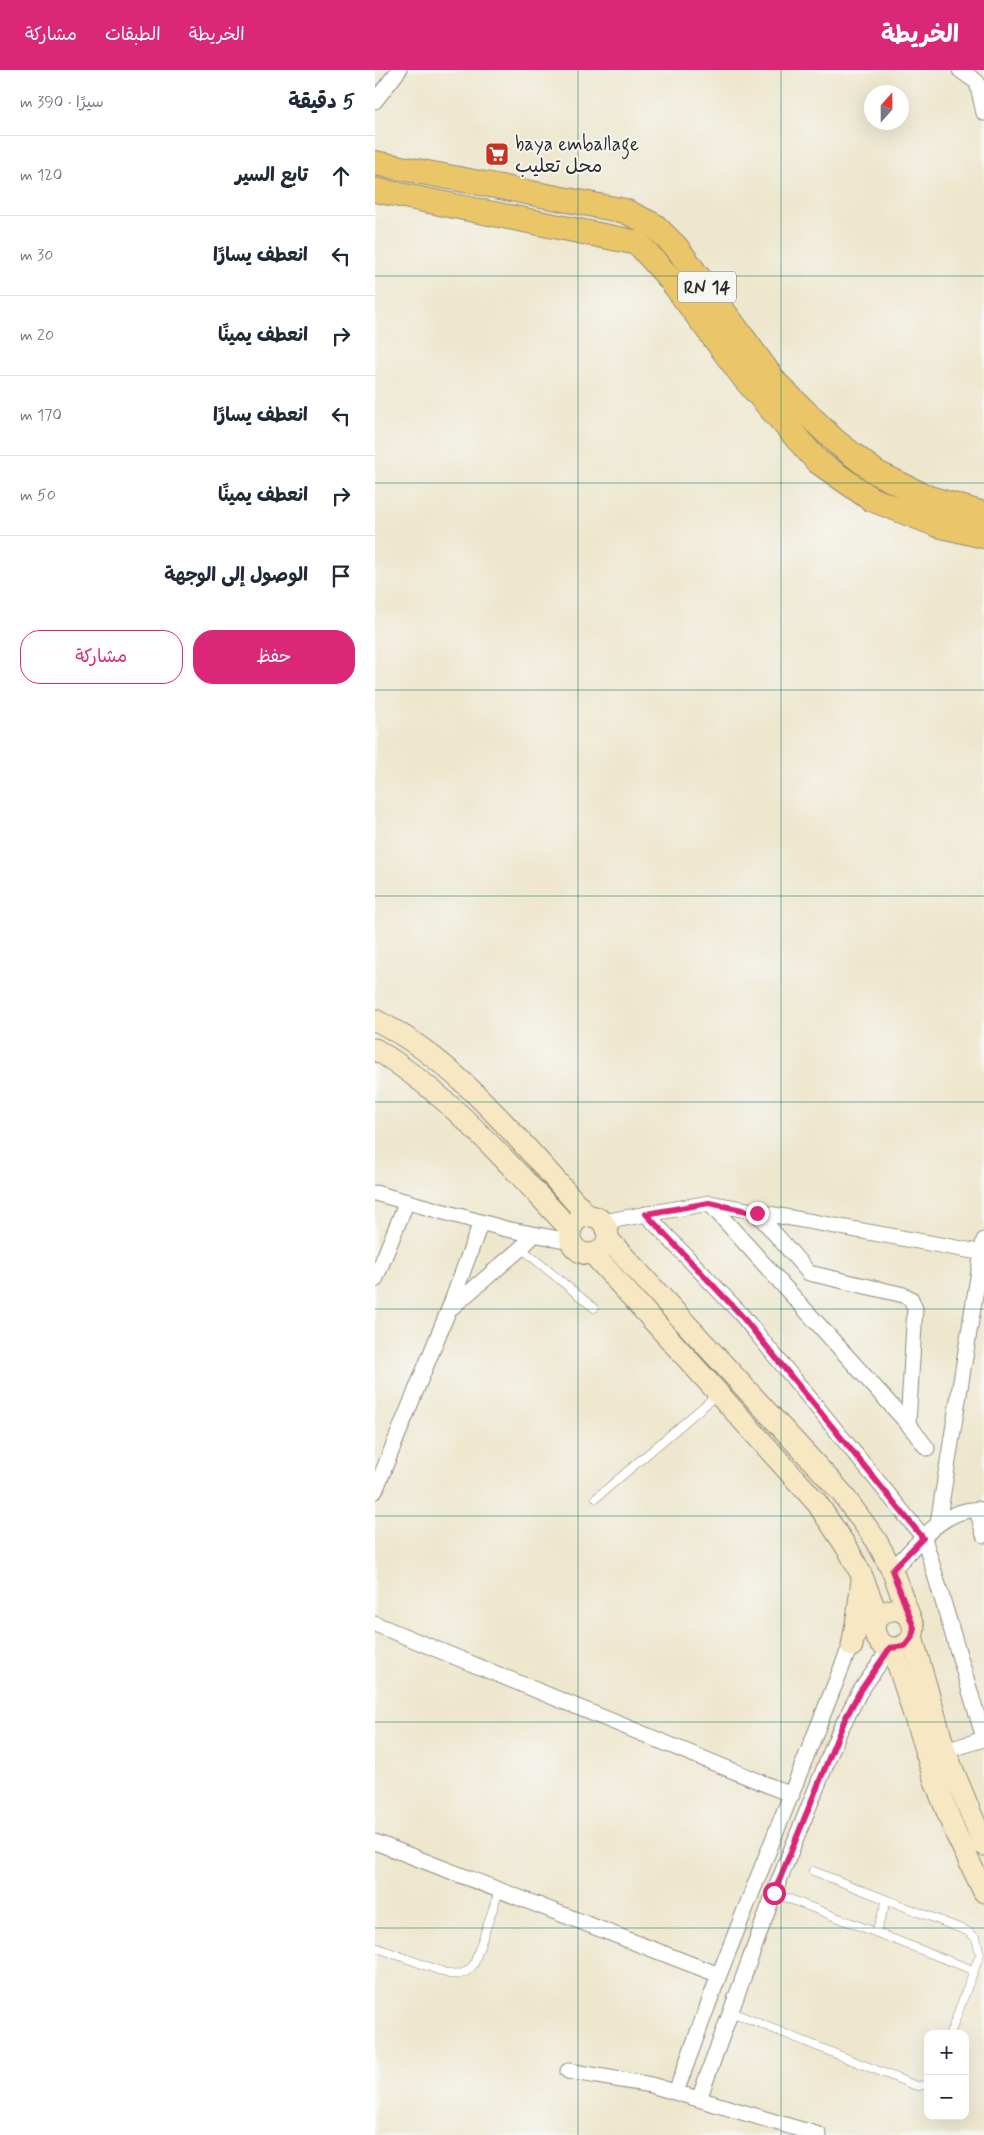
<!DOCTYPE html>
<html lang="ar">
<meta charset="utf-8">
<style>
body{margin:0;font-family:Mynerve,"Playpen Sans Arabic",sans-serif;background:#f2f2f3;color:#1f2937;direction:rtl}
.controls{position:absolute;right:15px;bottom:15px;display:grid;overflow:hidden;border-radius:10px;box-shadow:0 5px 20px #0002}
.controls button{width:45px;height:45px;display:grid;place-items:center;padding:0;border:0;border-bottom:1px solid #e0e1e3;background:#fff;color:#1f2937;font:25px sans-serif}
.compass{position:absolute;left:489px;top:15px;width:45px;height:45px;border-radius:50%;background:#fff;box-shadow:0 5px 20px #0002;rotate:21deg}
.stop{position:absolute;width:15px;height:15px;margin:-11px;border:4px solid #db2777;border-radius:50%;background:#fff}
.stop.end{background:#db2777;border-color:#fff;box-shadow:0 1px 5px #0008}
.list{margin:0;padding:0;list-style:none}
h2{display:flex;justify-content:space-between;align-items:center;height:65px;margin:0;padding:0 20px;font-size:21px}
h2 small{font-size:16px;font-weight:400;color:#747a83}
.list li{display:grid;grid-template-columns:32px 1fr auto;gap:15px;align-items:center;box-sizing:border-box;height:80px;padding:0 20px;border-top:1px solid #e0e1e3}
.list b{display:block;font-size:19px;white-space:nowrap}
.list em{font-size:16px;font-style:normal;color:#747a83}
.actions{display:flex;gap:10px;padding:15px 20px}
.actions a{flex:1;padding:11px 0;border:1px solid #db2777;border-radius:20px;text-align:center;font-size:18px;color:#db2777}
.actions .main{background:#db2777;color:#fff}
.icon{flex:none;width:28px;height:28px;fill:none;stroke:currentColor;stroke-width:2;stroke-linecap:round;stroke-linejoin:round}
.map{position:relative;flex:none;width:609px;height:2065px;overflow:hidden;direction:ltr}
header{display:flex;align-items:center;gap:30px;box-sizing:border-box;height:70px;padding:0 25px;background:#db2777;color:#fff}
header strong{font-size:24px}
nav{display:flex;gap:28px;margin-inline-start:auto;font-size:18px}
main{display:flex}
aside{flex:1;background:#fff}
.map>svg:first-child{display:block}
</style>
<header>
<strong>الخريطة</strong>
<nav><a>الخريطة</a><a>الطبقات</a><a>مشاركة</a></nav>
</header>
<main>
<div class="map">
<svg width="609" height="2065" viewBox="0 0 609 2065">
<rect width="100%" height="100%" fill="#f6f6f2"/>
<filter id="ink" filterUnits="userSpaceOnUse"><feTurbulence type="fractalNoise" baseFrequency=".02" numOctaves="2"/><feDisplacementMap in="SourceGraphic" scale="10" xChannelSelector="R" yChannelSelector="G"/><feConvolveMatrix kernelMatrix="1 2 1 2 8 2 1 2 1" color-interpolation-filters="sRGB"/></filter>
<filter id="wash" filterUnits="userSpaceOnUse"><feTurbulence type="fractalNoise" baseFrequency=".0096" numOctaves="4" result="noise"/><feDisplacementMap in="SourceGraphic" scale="20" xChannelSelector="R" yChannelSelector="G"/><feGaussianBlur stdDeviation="1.12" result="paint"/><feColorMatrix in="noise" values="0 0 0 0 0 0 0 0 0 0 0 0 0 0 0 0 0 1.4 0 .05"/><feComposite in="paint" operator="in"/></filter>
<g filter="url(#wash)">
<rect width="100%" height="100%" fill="#eee7ce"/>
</g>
<g filter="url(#ink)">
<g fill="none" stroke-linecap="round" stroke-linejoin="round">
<!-- lane casing -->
<g stroke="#8c897c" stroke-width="9">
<path id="lane" d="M146 1178 219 1238
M221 1428 343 1324
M438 1801 592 1861 601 1868 605 1884 575 1964
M399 1823 598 1900
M501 1862 512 1830
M0 1877 74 1904C85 1906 93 1903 99 1894L124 1821
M356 1942 539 2015 544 2016 553 2014"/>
</g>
<!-- street casing -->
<g stroke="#8c897c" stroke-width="17">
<path id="street" d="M585 0 602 12 609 43
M0 31 24 0
M0 1123 131 1159 195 1171
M334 1133 533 1354 552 1378
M382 1143 434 1203 529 1225 536 1229 540 1239 533 1354
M271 1144 365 1243 549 1468 609 1668
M228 1152 334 1133 609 1183
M0 1210 32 1131
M76 1238 146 1178 159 1165
M0 1421 74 1239 106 1152
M602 1439 609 1465
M563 1453 609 1170
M517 1500C542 1475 569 1435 609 1440
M0 1554 417 1725
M570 1681 609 1669
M0 1772 344 1905
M193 2001 276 2015 444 2065
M301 2022 344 1905 472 1584 482 1568
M324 2029 399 1823 464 1662 484 1623 515 1578"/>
</g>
<!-- secondary casing -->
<g stroke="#8c897c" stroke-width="23">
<path id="secondary" d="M0 950C83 990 151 1079 213 1146
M0 979C76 1025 134 1095 195 1159
M195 1165a19 19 0 1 1 38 0a19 19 0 1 1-38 0Z
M233 1169 466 1422 501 1470 517 1500 539 1558C538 1572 528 1579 515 1578 499 1572 494 1556 506 1543L521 1539 534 1545
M218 1184 442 1433 474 1481 487 1506 503 1547
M537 1567 570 1681 609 1775
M477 1576 483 1542 487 1509
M518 1579 560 1711 580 1762 609 1822"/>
</g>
<!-- primary casing -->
<g stroke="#8c897c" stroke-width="26">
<path id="primary" d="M0 93 250 141 280 156 302 178 401 313 460 371 502 403 554 428 609 444
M0 120 263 173 295 209 370 309 442 391 496 429 563 455 609 466"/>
</g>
<!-- lane -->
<use href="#lane" stroke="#fff" stroke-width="8"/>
<!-- street -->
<use href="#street" stroke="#fff" stroke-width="15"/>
<!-- secondary -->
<use href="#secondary" stroke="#f7e8c3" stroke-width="21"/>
<!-- primary -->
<use href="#primary" stroke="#ebc669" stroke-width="24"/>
</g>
</g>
<g fill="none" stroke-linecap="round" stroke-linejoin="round" filter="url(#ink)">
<!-- route -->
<path stroke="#db2777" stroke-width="6" d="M382 1143 334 1133 271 1144 365 1244 548 1468 517 1500 539 1558 537 1567 530 1576 515 1578 484 1623 470 1649 399 1823"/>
</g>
<!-- grid -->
<path fill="none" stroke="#0f766e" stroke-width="1" stroke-opacity="0.55" d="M203 0V2065M406 0V2065M0 206H609M0 413H609M0 620H609M0 826H609M0 1032H609M0 1239H609M0 1446H609M0 1652H609M0 1858H609"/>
<!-- icons -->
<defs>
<g id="supermarket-square" transform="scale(1.25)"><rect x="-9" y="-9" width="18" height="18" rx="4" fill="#c8321e" stroke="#f6f6f2"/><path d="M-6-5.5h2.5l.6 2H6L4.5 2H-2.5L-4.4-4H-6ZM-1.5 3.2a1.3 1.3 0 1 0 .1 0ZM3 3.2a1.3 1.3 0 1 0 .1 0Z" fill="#fff"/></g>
</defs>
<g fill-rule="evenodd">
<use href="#supermarket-square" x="122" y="84"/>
</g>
<g text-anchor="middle" stroke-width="4" stroke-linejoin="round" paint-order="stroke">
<!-- shield labels -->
<rect fill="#f6f6f2" stroke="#686867" stroke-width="1" x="303" y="201.5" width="58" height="31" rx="4"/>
<g font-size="18" font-weight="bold" fill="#2b2b2b">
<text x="332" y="223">RN 14</text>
</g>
<!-- poi labels -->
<g font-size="19" fill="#2b2b2b" stroke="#f6f6f2" text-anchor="start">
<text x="140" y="80">baya emballage<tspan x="140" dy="22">محل تعليب</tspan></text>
</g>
</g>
</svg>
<div class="controls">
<button>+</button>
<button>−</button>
</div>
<svg class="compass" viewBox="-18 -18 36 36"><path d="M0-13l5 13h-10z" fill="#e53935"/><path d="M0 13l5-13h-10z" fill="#747a83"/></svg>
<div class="stop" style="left:399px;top:1823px"></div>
<div class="stop end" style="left:382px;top:1143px"></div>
</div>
<aside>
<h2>5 دقيقة<small>سيرًا · 390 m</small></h2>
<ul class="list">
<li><svg class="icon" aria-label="ahead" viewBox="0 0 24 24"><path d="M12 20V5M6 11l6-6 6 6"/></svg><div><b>تابع السير</b></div><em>120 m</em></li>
<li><svg class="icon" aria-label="left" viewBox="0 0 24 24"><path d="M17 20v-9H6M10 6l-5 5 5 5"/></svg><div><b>انعطف يسارًا</b></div><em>30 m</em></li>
<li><svg class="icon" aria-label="right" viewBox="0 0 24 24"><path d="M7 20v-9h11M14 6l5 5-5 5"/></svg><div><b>انعطف يمينًا</b></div><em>20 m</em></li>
<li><svg class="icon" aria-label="left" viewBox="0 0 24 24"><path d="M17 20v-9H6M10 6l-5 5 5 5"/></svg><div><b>انعطف يسارًا</b></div><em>170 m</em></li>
<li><svg class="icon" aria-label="right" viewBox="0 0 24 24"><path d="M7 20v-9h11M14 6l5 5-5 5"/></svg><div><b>انعطف يمينًا</b></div><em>50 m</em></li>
<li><svg class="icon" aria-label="arrive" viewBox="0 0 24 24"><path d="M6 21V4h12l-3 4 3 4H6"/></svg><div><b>الوصول إلى الوجهة</b></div></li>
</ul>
<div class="actions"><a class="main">حفظ</a><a>مشاركة</a></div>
</aside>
</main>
